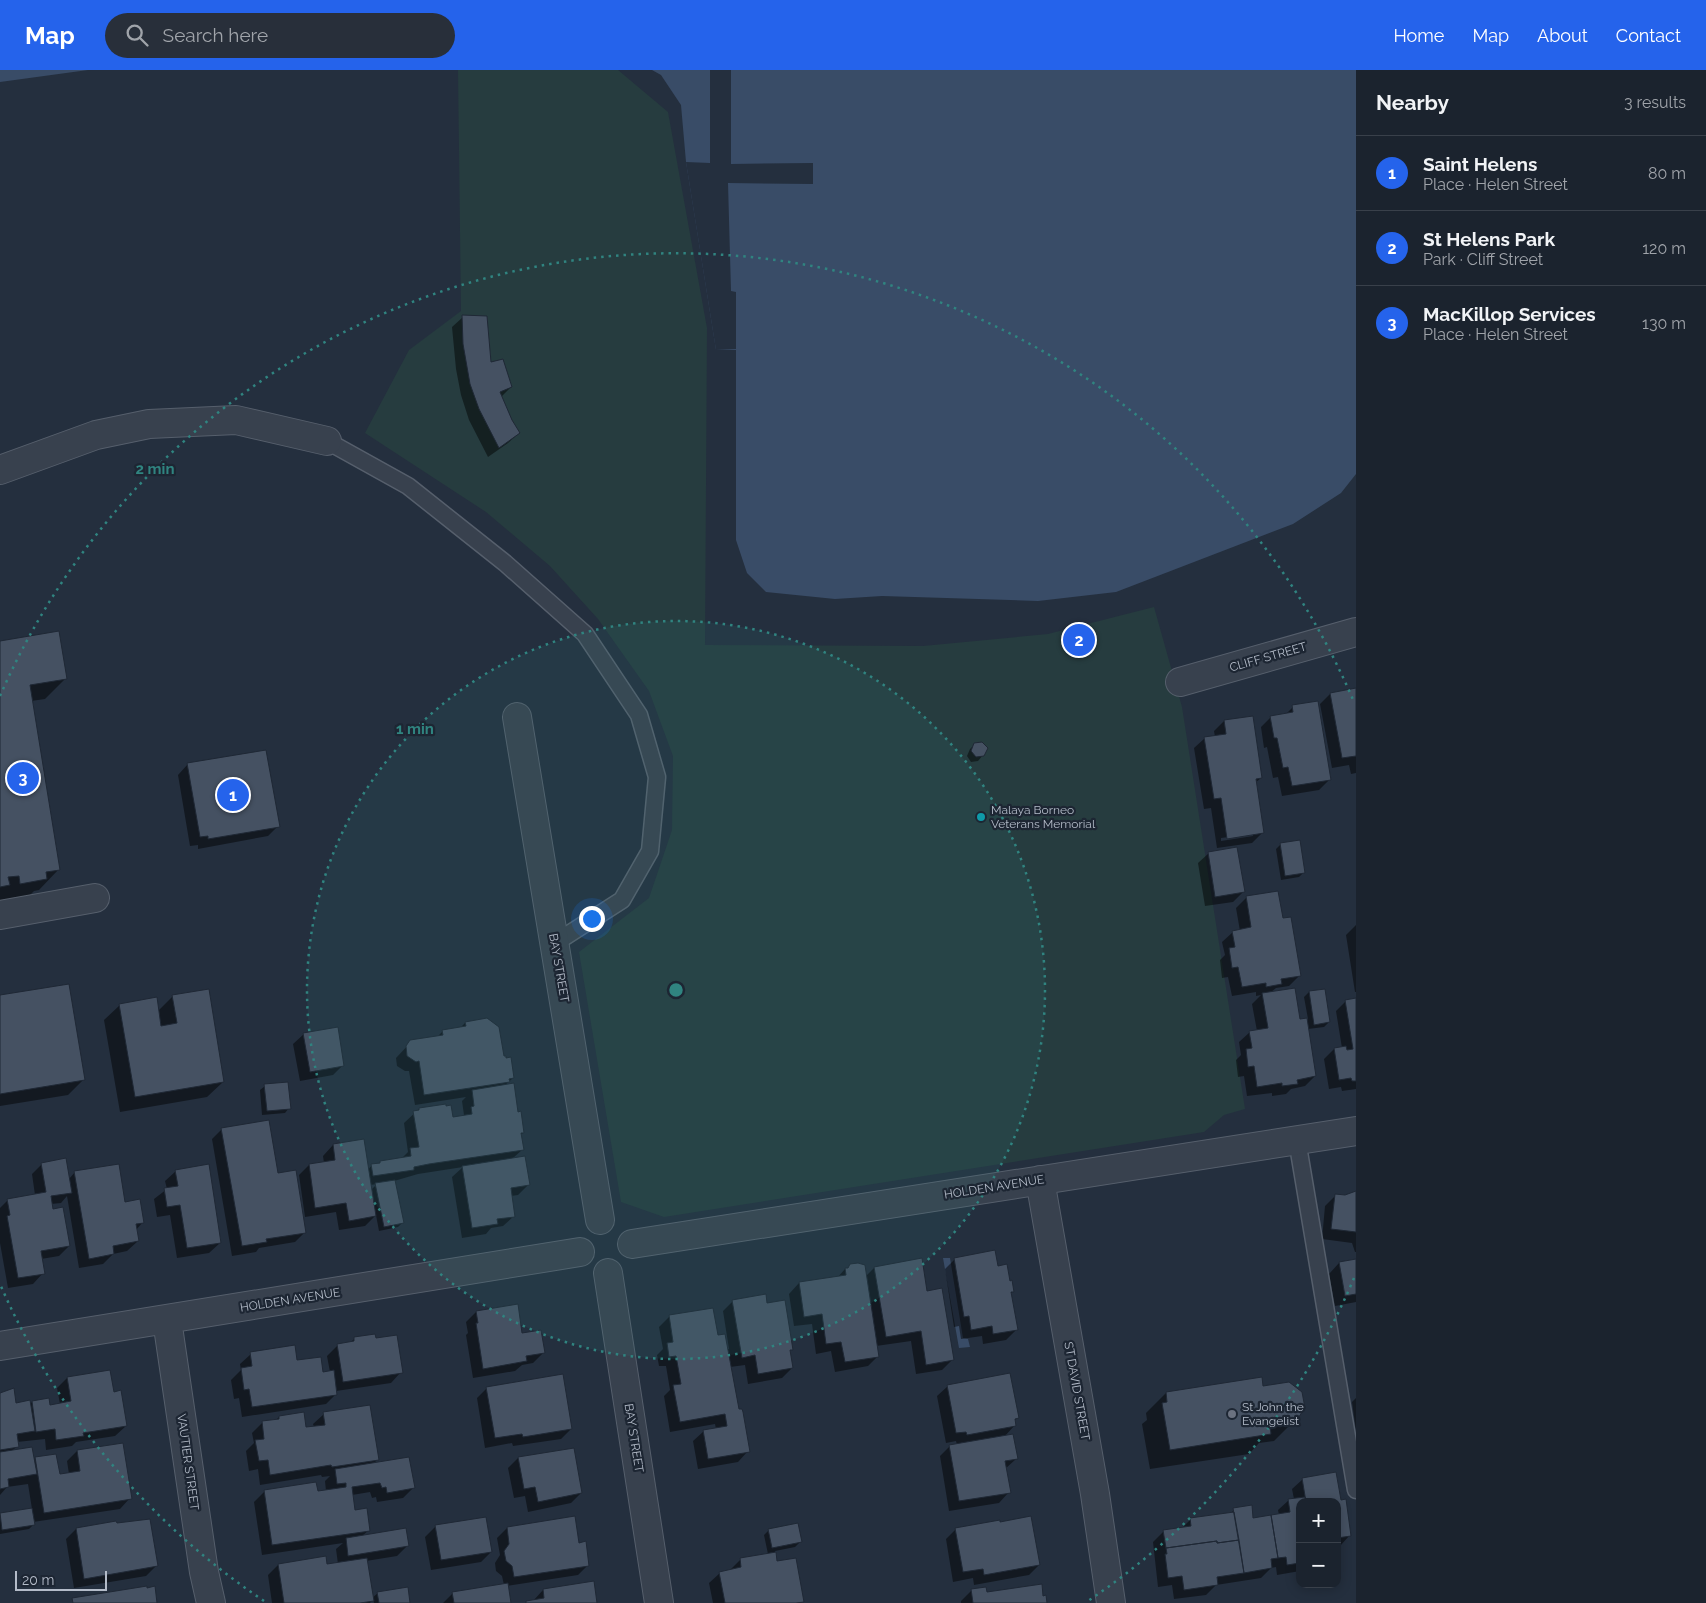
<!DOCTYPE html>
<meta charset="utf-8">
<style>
body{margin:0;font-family:Raleway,sans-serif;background:#282f3a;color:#f1f3f6}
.controls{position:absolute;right:15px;bottom:15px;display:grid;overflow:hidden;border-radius:10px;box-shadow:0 2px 12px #0003}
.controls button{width:45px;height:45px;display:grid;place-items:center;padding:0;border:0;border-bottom:1px solid #39404a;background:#1b232e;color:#f1f3f6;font:25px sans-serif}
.scale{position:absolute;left:15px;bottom:12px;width:92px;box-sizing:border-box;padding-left:5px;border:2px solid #b4bcc9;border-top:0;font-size:14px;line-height:18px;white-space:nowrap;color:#b4bcc9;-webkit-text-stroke:4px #1d2633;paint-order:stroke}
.you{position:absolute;left:591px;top:848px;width:18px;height:18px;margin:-12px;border:4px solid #fff;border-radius:50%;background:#1a73e8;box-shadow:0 0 0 8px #1a73e833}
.badge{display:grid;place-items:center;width:32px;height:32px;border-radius:50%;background:#2563eb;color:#fff;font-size:16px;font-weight:700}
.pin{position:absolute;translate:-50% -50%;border:2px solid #fff;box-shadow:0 1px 5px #0006}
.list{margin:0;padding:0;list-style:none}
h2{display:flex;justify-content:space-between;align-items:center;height:65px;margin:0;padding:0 20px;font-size:21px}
h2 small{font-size:16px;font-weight:400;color:#a0a4aa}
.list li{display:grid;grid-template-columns:32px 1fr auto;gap:15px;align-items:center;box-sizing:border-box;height:75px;padding:0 20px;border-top:1px solid #39404a}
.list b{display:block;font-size:19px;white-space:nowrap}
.list p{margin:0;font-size:16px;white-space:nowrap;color:#a0a4aa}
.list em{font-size:16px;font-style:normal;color:#a0a4aa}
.icon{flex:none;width:28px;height:28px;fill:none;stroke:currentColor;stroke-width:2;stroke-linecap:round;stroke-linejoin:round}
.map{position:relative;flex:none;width:1356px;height:1533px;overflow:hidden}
header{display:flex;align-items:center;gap:30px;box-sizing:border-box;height:70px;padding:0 25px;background:#2563eb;color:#fff}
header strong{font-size:24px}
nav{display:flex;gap:28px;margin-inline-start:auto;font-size:18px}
.search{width:350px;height:45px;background:#282f3a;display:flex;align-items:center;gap:12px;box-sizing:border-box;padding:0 18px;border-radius:28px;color:#a0a4aa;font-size:19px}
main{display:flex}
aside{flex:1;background:#1b232e}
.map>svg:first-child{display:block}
</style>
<header>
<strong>Map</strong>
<div class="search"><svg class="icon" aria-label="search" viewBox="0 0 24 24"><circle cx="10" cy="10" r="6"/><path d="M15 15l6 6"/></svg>Search here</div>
<nav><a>Home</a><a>Map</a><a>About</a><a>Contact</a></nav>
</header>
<main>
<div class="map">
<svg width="1356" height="1533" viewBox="0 0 1356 1533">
<rect width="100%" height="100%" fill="#242f3e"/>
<!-- green -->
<path fill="#263c3f" d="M458 0H618L668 42 707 258 705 575 923 576 1048 564 1154 537 1182 637 1245 1039 1224 1045 1204 1062 664 1147 621 1132 579 882 649 828 672 760 673 686 649 621 598 549 550 496 486 442 365 363 409 280 461 241Z"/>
<!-- water -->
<path fill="#394c67" d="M0 0H88L0 12Z
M652 0H1356V404L1341 423 1293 454 1116 522 1038 531 882 526 835 529 766 522 747 503 736 470V280H716L686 92 681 35 661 5Z
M943 1188H950L963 1268 968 1269 970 1277 959 1278Z"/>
<!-- pier -->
<path fill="#242f3e" d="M710 0H731V94L813 93V114L728 113 731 221 736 222V279L716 280 686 92 710 93Z"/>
<!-- shadow -->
<path fill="#0007" fill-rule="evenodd" d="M463 247 490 294 511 317 501 327 511 350 519 363 508 373 488 387 469 350 461 325 456 299 452 257Z
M0 572 65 609 45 629 31 631 59 799 39 820 34 821 26 829 0 833Z
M1356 619V703L1351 704 1349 695 1332 698 1320 634 1330 624Z
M1293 637 1330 709 1319 720 1282 726 1278 707 1273 708 1267 677 1264 678 1261 657 1271 647 1285 645Z
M1224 651 1261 708 1255 713 1262 763 1252 773 1217 778 1211 738 1204 739 1194 678 1205 668 1215 667 1214 661ZM1253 764V766L1221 771V768Z
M975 674 983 685 978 691 971 692 967 686 970 679Z
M188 694 278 756 268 766 198 779V775L190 776 178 705Z
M1281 774 1304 802 1299 807 1281 810 1276 779Z
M1209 783 1243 822 1233 832 1205 836 1198 793Z
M1277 822 1282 850 1300 905 1289 916 1276 918 1271 922 1299 950 1308 949 1304 927 1309 922 1329 952 1324 957 1308 959 1315 1006 1305 1016 1291 1019 1286 1024 1272 1026V1023L1247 1026 1244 1006 1238 1007 1236 990 1241 985 1239 972 1250 962 1257 961 1252 934 1261 925 1256 926V922L1232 926 1228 907 1222 908 1220 890 1225 885 1222 872 1233 862 1240 861 1236 838 1246 828Z
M1356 855V922H1355L1346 865Z
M173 926 223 1012 207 1027 120 1042 104 950 120 935 158 941Z
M0 927 83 1010 68 1025 0 1036Z
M1356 929V1019L1342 1021 1341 1017 1329 1019 1324 989 1334 979 1342 978 1336 941 1346 931Z
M487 950 513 1008 504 1016 517 1043 523 1063 520 1065 523 1079 512 1089 528 1115 518 1125 511 1126 514 1146 503 1156 491 1158 486 1164 462 1168 452 1107 463 1097 418 1104 394 1111 403 1152 398 1157 379 1161 376 1145 365 1156 339 1160 336 1142 305 1147 299 1105 309 1095 324 1093 323 1086 333 1075 368 1100 372 1095 378 1094 381 1092 402 1088 408 1082 404 1053 419 1039 452 1049 462 1047 464 1045 462 1031 466 1027 415 1035 409 1001H405L397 996 396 988 411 972 436 968 443 961 460 958 465 953ZM377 1114 371 1120 370 1115Z
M304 964 343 995 333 1005 300 1011 293 974Z
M265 1016 289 1038 285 1043 262 1045 260 1020Z
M222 1059 277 1105 305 1162 295 1172 259 1178 256 1182 232 1186 212 1069Z
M42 1094 69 1109 75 1102 124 1133 143 1152 136 1160 138 1171 127 1181 113 1184 103 1194 79 1198 67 1126 61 1133 51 1134 52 1140 69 1176 59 1186 41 1189 43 1203 33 1214 8 1218 0 1173V1138L8 1130 35 1125 32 1104Z
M176 1101 220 1173 209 1183 177 1188 170 1145 157 1147 154 1129 167 1119 165 1111Z
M1356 1123V1182H1355L1352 1173 1322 1169 1325 1136 1336 1125 1345 1126Z
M955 1189 997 1197 1009 1212 1013 1221 1010 1224 1016 1260 1006 1270 983 1274 982 1266 961 1269 959 1256 954 1257 945 1199Z
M1356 1190V1232L1335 1236 1329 1204 1339 1193Z
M874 1198 926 1222 952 1290 942 1300 916 1304 911 1271 876 1276 878 1286 868 1296 835 1302 831 1281 816 1284 812 1254 794 1256 789 1224 799 1213 837 1208 845 1199 866 1206Z
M733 1231 766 1234 791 1279 789 1282 792 1298 782 1308 748 1314 745 1295 730 1297 748 1381 738 1392 698 1399 693 1371 704 1361 716 1359 715 1354 670 1362 664 1326 670 1320 666 1296H659L657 1285 663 1279 659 1257 669 1247 717 1267 726 1279H729L723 1241Z
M476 1242 521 1265 543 1283 533 1293 522 1295 515 1301 473 1308 466 1265 468 1263 466 1252Z
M355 1268 375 1269 401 1302 391 1313 336 1321V1324L326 1334 242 1347 239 1328 234 1329 231 1310 241 1300 240 1294 251 1284 296 1292 322 1303 330 1302 327 1286 338 1275 349 1274Z
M67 1308 113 1323 126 1356 115 1366 76 1372 72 1376 46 1380 45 1369 17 1372V1376L12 1381 33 1389 55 1385 59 1406 69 1404 67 1391 77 1381 130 1428 120 1439 33 1452 34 1454 29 1459 0 1464V1444L32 1439 28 1414 7 1417 0 1425V1324L15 1334 29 1335 32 1332 49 1336 60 1334 57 1318Z
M948 1316 1017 1348 1014 1351 1015 1355 1004 1367 1016 1389 1005 1399 1009 1422 999 1433 949 1441 940 1386 950 1376 957 1375 956 1371 946 1373 937 1326Z
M1262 1317 1295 1350 1274 1371 1259 1373 1249 1384 1150 1399 1142 1354 1147 1350 1146 1343 1166 1323Z
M487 1318 571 1359 561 1369 513 1376 512 1373 485 1378 477 1328Z
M1356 1328V1361L1352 1332Z
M324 1344 377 1390 372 1395 413 1418 403 1428 377 1432 376 1427 372 1428 370 1422 352 1425 354 1441 369 1460 362 1466 408 1475 397 1486 366 1491 372 1528 378 1523 409 1533H374L373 1529 370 1533H272L268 1505 278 1495 326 1496 338 1494 336 1479 343 1473 262 1485 254 1432 265 1421 316 1423 326 1421 325 1411 330 1406 322 1407 321 1405 260 1415 258 1399 249 1401 246 1381 254 1373 252 1363 263 1352 276 1350 279 1347 305 1359 314 1357 313 1354Z
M518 1388 581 1423 571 1433 528 1442 525 1426 514 1428 508 1398Z
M1303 1409 1340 1431 1350 1465 1340 1476H1337V1432H1300V1501L1277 1505 1276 1497 1271 1498 1261 1508 1216 1515 1206 1525 1174 1529 1172 1515 1158 1517 1153 1472 1163 1462 1181 1459 1191 1449 1230 1444 1234 1440 1252 1449 1279 1445 1278 1440 1289 1430 1294 1429 1292 1419Z
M436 1456 491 1482 481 1492 431 1500 425 1467Z
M507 1458 578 1474 588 1495 578 1505 507 1516 510 1533H443L453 1523 504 1515 502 1506 496 1501 495 1493 500 1485 497 1468Z
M76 1459 156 1496 146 1506 74 1518 66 1469Z
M956 1459 1039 1495 1029 1505 974 1515 973 1508 953 1512 946 1469Z
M769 1460 800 1472 795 1477 775 1481 776 1492 803 1531 801 1533H713L709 1513 720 1503 730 1500 741 1489 768 1484 764 1465Z
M543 1520 596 1533H525L533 1531Z
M971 1521 986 1524 1042 1527 1046 1533H961V1531Z"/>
<!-- building -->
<path fill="#455162" stroke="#1f2835" d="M462 245 487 246 491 292 503 289 512 317 500 322 512 350 520 363 499 378 479 339 470 314 463 274Z
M59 561 67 609 30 615 60 800 46 802 47 809 20 814 19 806 8 807 10 815 0 817V571Z
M1356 618V686L1342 688 1330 623Z
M1318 631 1331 710 1292 716 1288 697 1283 698 1277 668H1274L1270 646 1293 642 1292 635Z
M1253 646 1262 708 1256 709 1264 763 1227 769 1221 728 1214 729 1204 667 1226 664 1224 650Z
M982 672 988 678 984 686 976 687 971 681 974 673Z
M266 680 280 757 208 769V766L200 767 187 693Z
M1300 770 1305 803 1285 806 1280 773Z
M1237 777 1245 822 1215 827 1208 782Z
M1278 821 1283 848 1291 847 1301 906 1281 909 1282 914 1266 917V913L1242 917 1238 897 1232 898 1229 878 1235 877 1232 861 1251 857 1246 826Z
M69 914 85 1010 0 1024V925Z
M1295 918 1300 949 1307 948 1316 1006 1297 1010 1298 1014 1282 1016V1013L1257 1017 1254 996 1248 997 1246 979 1252 978 1249 961 1268 958 1262 923Z
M209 919 224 1012 135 1027 119 934 157 927 161 956 177 953 172 925Z
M1325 919 1330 952 1314 955 1309 921Z
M1356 928V1011H1352L1351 1008 1339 1010 1334 978 1346 976 1347 980 1353 979 1345 930Z
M487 948 499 957 504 986H506V988L511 987 514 1008 509 1009 510 1012 424 1025 419 991 416 992 407 986 406 976 410 970 443 965 442 960 466 956 465 952Z
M338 957 344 996 310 1002 303 963Z
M288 1012 291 1039 267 1041 264 1014Z
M514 1013 518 1042 521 1041 524 1063H521L524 1080 429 1094 414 1097V1100L373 1106 371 1094 380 1093V1091L411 1086 410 1078 419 1077 413 1041 419 1040V1038L446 1034V1036L451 1035 453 1047 472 1044 471 1037 474 1036 472 1020Z
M269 1050 278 1103 296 1100 306 1163 266 1169 267 1172 242 1176 221 1058Z
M364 1069 376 1146 349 1151 346 1133 315 1138 309 1094 335 1090 333 1074Z
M525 1086 530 1115 511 1118 515 1147 497 1149 498 1154 472 1158 462 1096Z
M66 1088 72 1123 51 1126 53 1139 63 1137 70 1176 41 1181 45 1204 18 1208 7 1146 10 1145 7 1129 46 1122 41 1093Z
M119 1094 125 1132 140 1129 144 1153 136 1154 139 1171 113 1176 114 1184 89 1189 74 1101Z
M209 1094 221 1173 187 1178 180 1135 167 1137 164 1118 178 1116 175 1100Z
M395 1110 404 1153 384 1157 375 1113Z
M1356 1121V1162L1331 1159 1335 1124 1345 1125Z
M995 1180 998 1196 1007 1194 1010 1211 1012 1210 1014 1222H1011L1018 1260 993 1264 992 1256 971 1260 969 1246 964 1247 954 1188Z
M922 1188 927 1221 942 1218 954 1290 926 1295 921 1261 886 1267 874 1197Z
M1356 1189V1224L1345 1226 1339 1192Z
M858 1193 865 1195 879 1287 845 1292 841 1272 826 1274 822 1244 804 1247 799 1212 846 1205 845 1198H848L850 1194Z
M766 1224 767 1233 785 1230 793 1280H790L793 1298 758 1304 755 1285 742 1288 732 1230Z
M518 1234 522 1263 541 1260 545 1283 526 1286 527 1291 483 1299 476 1253H478L476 1241Z
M713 1238 718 1265 725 1264 739 1339H742L743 1342 750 1382 708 1389 703 1360 727 1356 725 1344 680 1352 673 1315 681 1314 676 1286 669 1287 667 1273 673 1272 669 1245Z
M375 1264 376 1268 397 1265 403 1303 343 1312 337 1274 354 1271V1267Z
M295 1275 297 1290 321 1287 323 1302 334 1300 337 1325 252 1337 249 1319 244 1320 241 1298 252 1296 250 1282Z
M110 1300 114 1322 121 1320 127 1356 83 1363 84 1366 56 1370 55 1359 36 1362 32 1331 49 1328 50 1335 71 1331 67 1307Z
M1010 1303 1019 1348 1015 1349 1016 1356 967 1365 966 1362 956 1363 947 1315Z
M563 1304 572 1359 523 1367 522 1364 495 1368 486 1317Z
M1262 1307 1263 1316 1289 1312 1302 1322 1305 1338 1296 1351 1270 1355 1271 1364 1170 1380 1162 1333 1167 1332 1166 1322Z
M14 1318 16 1333 30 1330 35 1361 17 1364 19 1377 0 1380V1323Z
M370 1335 379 1390 332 1397 331 1395 270 1405 268 1390 259 1391 255 1370 264 1369 262 1351 279 1349V1346L304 1342 306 1357 325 1355 323 1342Z
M1013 1364 1018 1389 1005 1391 1011 1423 959 1431 949 1375Z
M123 1373 132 1429 44 1443 35 1387 56 1384 60 1404 80 1401 77 1380Z
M32 1377 37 1404 8 1409 9 1417 0 1419V1382Z
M574 1378 582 1423 538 1432 535 1417 524 1419 518 1387Z
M409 1387 415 1418 387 1423 386 1417 382 1418 380 1413 352 1417 355 1440 367 1438 370 1461 272 1475 264 1420 316 1412 318 1421 346 1417V1413L337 1414 335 1399Z
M1336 1402 1341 1430 1346 1429 1351 1466 1337 1468V1432H1306L1302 1408Z
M1305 1427 1306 1432H1300V1493L1287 1495 1286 1487 1278 1488 1271 1445 1290 1442 1288 1429Z
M1252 1435 1253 1448 1271 1445 1278 1488 1271 1489 1272 1498 1244 1503 1233 1438Z
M32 1438 35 1455 2 1460 0 1443Z
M1234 1442 1239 1470 1217 1473V1471L1166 1478 1163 1460 1191 1456 1190 1448Z
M575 1446 579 1473 586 1471 589 1496 514 1507 512 1496 506 1491 504 1481 509 1474 507 1457Z
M1031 1446 1040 1495 984 1505 983 1499 963 1502 955 1458 1000 1450V1452Z
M486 1447 492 1482 441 1490 435 1455Z
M150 1449 158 1496 84 1509 76 1458 116 1451 117 1453Z
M798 1453 802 1472 772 1478 768 1459Z
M406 1458 409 1476 348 1486 346 1468Z
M1239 1470 1244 1503 1217 1507 1218 1515 1184 1520 1182 1506 1168 1508 1165 1484H1167L1166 1478 1217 1471V1473Z
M776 1482 777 1491 796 1488 804 1532 796 1533H725L719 1502 741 1497 740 1488Z
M326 1486 327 1494 367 1488 374 1531 360 1533H284L278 1494Z
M594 1511 597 1533H526V1531L544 1528 543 1519Z
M508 1513 511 1533H454L452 1522Z
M1042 1514 1043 1526 1046 1525 1047 1533H973L971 1519 986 1517 987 1522Z
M147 1516V1518L155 1516 157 1533H73L72 1528Z
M408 1517 410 1533H379L377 1522Z"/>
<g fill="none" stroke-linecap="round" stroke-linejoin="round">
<!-- service casing -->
<g stroke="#565f6c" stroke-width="19">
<path id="service" d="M327 371 408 416 505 493 585 564 639 645 657 707 650 781 622 830 555 873
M1297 1070 1356 1420"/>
</g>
<!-- minor casing -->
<g stroke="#565f6c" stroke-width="30">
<path id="minor" d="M0 400 96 365 149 354 236 350 327 371
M1180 612 1356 562
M517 647 600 1150
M0 845 95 828
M1040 1110 1095 1424 1111 1533
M632 1174 1356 1061
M608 1203 659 1533
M167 1250 204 1502 211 1533
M0 1276 580 1182"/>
</g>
<!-- service -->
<use href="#service" stroke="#38414e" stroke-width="16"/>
<!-- minor -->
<use href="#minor" stroke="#38414e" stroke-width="28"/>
</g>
<!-- distance rings -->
<circle cx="676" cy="920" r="369" fill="#308480" fill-opacity=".12"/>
<g fill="none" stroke="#308480" stroke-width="2.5" stroke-dasharray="2.5 5">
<circle cx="676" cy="920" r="369"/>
<path d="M1354 1208A737 737 0 0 1 1088 1531M264 1531A737 737 0 0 1 0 1214M0 626A737 737 0 0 1 1354 632"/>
</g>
<!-- markers -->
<circle fill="#0f9aa8" stroke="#1d2633" stroke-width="2" cx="981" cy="747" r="5"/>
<circle fill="#6b7280" stroke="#1d2633" stroke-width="2" cx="1232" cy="1344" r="5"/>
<g text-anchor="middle" stroke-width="4.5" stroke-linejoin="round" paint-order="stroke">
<!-- street labels -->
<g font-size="12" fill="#b4bcc9" stroke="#1d2633">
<text transform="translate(1268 587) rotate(-16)" y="4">CLIFF STREET</text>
<text transform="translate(559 898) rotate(80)" y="4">BAY STREET</text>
<text transform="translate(994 1117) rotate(-9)" y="4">HOLDEN AVENUE</text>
<text transform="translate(290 1230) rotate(-9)" y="4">HOLDEN AVENUE</text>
<text transform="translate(1077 1321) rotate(80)" y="4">ST DAVID STREET</text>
<text transform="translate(634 1368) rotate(81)" y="4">BAY STREET</text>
<text transform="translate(188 1392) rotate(82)" y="4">VAUTIER STREET</text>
</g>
<!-- poi labels -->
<g font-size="12" fill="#b4bcc9" stroke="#1d2633" text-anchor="start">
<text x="991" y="744">Malaya Borneo<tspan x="991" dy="14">Veterans Memorial</tspan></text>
<text x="1242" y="1341">St John the<tspan x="1242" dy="14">Evangelist</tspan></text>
</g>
</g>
<circle cx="676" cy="920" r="8" fill="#308480" stroke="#1d2633" stroke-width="2.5"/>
<g font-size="15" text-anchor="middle" font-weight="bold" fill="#308480" stroke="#1d2633" stroke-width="4.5" stroke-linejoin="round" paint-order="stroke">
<text x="155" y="404">2 min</text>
<text x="415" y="664">1 min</text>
</g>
</svg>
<div class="controls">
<button>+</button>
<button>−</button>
</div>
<div class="scale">20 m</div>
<div class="you"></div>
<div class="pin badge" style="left:233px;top:725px">1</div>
<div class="pin badge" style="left:1079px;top:570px">2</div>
<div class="pin badge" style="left:23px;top:708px">3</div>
</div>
<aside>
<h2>Nearby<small>3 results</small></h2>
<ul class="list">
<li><span class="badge">1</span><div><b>Saint Helens</b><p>Place · Helen Street</p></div><em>80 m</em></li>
<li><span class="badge">2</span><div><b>St Helens Park</b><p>Park · Cliff Street</p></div><em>120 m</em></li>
<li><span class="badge">3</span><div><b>MacKillop Services</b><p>Place · Helen Street</p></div><em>130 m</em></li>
</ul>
</aside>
</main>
